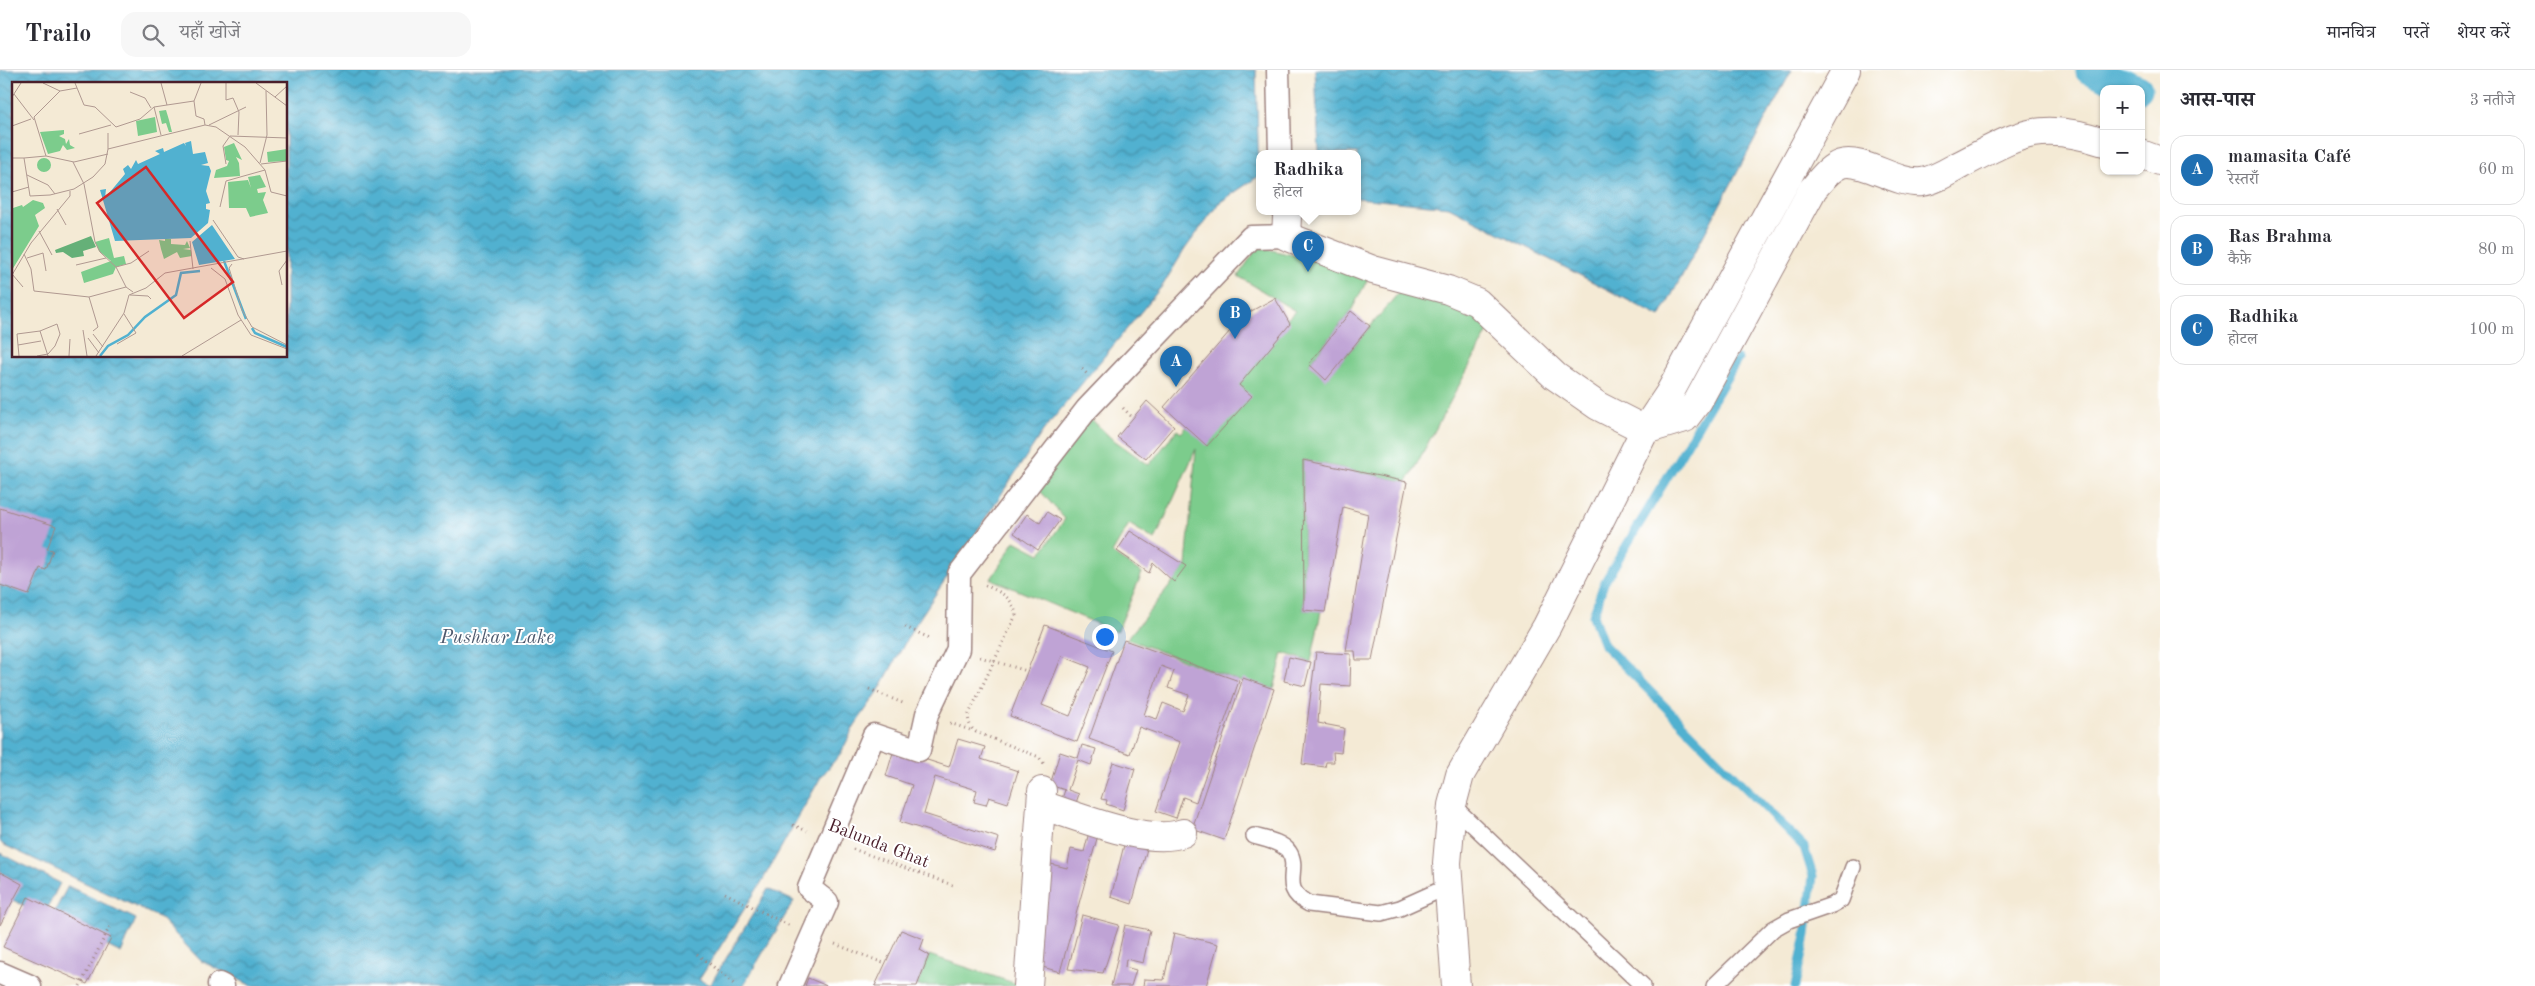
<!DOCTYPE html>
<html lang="hi">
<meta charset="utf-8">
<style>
body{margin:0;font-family:"Old Standard TT","Noto Serif Devanagari",serif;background:#f7f7f7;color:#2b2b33}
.controls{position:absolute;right:15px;top:15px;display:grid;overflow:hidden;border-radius:10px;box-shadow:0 1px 4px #0004}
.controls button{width:45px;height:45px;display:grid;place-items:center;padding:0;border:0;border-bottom:1px solid #e1e1e2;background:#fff;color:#2b2b33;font:25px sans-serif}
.you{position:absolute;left:1104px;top:566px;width:18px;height:18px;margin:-12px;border:4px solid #fff;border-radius:50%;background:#1a73e8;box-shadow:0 0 0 8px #1a73e833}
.badge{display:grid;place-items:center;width:32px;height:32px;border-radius:50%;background:#1f6fb2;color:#fff;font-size:16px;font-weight:700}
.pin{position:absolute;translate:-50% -41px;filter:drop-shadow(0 1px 2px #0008)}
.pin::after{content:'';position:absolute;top:26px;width:18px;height:15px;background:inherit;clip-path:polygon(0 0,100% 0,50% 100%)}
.popup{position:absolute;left:1256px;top:80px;width:105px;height:65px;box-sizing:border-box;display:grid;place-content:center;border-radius:10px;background:#fff;filter:drop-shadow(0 1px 4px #0005);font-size:16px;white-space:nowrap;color:#7c7c81}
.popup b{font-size:19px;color:#2b2b33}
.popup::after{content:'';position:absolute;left:50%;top:100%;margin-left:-10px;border:10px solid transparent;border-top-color:#fff}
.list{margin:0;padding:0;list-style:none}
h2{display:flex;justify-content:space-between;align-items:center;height:65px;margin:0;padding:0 20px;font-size:21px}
h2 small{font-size:16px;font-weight:400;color:#7c7c81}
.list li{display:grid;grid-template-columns:32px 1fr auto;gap:15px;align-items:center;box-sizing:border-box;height:70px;margin:0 10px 10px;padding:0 10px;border:1px solid #e1e1e2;border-radius:15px}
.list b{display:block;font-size:19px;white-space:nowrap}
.list p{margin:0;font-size:16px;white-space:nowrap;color:#7c7c81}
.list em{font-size:16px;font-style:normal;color:#7c7c81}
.icon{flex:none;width:28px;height:28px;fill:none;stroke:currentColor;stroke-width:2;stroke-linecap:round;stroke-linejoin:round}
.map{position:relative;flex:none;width:2160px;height:916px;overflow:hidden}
header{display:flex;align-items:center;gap:30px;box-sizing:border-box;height:70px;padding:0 25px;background:#fff;border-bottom:1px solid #e1e1e2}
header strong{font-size:24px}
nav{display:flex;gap:28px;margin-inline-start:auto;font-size:18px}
.search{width:350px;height:45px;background:#f7f7f7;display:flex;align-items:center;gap:12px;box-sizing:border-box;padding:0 18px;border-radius:15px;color:#7c7c81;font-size:19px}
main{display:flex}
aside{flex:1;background:#fff}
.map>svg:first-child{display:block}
</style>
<header>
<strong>Trailo</strong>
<div class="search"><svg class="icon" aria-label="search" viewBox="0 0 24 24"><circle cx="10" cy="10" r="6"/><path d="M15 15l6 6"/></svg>यहाँ खोजें</div>
<nav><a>मानचित्र</a><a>परतें</a><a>शेयर करें</a></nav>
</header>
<main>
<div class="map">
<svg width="2160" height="916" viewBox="0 0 2160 916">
<defs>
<pattern id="water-waves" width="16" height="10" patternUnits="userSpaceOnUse" patternTransform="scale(1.25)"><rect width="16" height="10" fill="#51b1d0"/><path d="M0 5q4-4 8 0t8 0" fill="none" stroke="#458fa9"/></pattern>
</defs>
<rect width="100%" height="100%" fill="#fff"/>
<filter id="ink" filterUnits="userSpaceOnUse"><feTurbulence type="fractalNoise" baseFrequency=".02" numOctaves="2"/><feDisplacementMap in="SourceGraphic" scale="10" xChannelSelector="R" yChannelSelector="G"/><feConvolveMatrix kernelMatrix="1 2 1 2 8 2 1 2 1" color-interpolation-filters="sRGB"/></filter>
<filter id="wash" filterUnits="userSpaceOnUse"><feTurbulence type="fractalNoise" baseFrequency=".0096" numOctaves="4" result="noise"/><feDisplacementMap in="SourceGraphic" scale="20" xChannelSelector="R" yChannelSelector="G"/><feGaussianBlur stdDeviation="1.12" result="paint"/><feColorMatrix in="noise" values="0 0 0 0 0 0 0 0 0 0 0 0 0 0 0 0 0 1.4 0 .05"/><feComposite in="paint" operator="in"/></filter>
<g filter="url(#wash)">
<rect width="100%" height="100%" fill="#f4ead5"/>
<!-- green -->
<path fill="#7ccc8c" stroke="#63765c" d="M1258 177 1371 203 1351 241 1309 294 1326 309 1406 214 1475 235 1491 256 1407 412 1303 390 1304 540 1321 541 1311 592 1283 583 1274 619 1239 611 1127 569 1186 496 1196 379 1155 470 1129 454 1112 483 1142 503 1117 562 991 509 1015 471 1040 484 1065 449 1035 415 1090 348 1111 368 1149 395 1177 360 1181 363 1295 241 1238 206Z
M929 885 1017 914 1016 916H917Z"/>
<!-- water -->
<path fill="url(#water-waves)" stroke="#4e687e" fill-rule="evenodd" d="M0 0H1256L1259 106 1219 133 1185 179 1163 215 1043 361 912 560 878 622 855 655 841 683 821 707 761 813 699 910 710 915 768 819 794 831 743 916H252L201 891 160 848 2 774 0 771ZM14 14H286V286H14Z
M1315 0H1792L1660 247 1449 137 1357 128V83H1319Z
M0 783 60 813 44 845 0 824Z
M68 816 136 849 121 883 51 848Z"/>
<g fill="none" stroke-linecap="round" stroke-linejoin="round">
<!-- stream -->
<path stroke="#51b1d0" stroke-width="9" d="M1738 289 1604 513 1593 546 1604 575 1804 777 1813 806 1806 865 1795 916"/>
<!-- canal -->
<path stroke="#51b1d0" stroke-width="29" d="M2089 0 2138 19"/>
</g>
<g id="blocks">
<!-- building -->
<path fill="#bfa3d5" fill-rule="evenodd" d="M1275 228 1290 254 1239 315 1252 326 1207 376 1164 337 1244 245Z
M1351 241 1370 256 1326 310 1309 294Z
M1147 331 1174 356 1146 389 1117 367Z
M1303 390 1407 412 1372 590H1356L1355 581H1346L1368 444 1343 437 1325 542 1304 540Z
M0 438 56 456 47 479 53 480 46 500 40 498 29 525 0 515Z
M1047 442 1060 450 1038 480 1014 463 1027 444 1040 453Z
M1130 461 1186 496 1174 512 1153 493 1149 503 1117 481Z
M1045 555 1112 581 1077 672 1010 646ZM1062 586 1090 597 1070 646 1042 635Z
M1124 570 1239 611 1196 732 1183 727 1176 748 1156 741 1180 672 1139 657 1130 684 1089 669ZM1161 596 1174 601 1168 618 1189 625 1183 641 1163 633 1157 649 1144 645Z
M1316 582 1351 584 1350 616 1321 614 1318 653 1344 658 1341 683 1333 682 1334 692H1326L1325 697 1302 694Z
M1289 587 1311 592 1305 616 1284 611Z
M1243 608 1274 619 1224 770 1192 759Z
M958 669 985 677 981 689 1018 701 1008 733 989 727 986 735 974 732 977 720 935 707 924 744 999 768 995 782 900 752 912 715 886 706 895 676 921 688 949 697Z
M1082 675 1096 679 1091 695 1078 690 1068 720 1079 724 1074 739 1060 734 1065 720 1050 715 1060 682 1078 688Z
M1113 692 1135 699 1123 740 1106 734 1107 730 1101 729Z
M1089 762 1098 765 1060 902 1032 894 1039 791 1067 798 1071 779 1084 782Z
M1125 771 1148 775 1132 834 1111 827Z
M0 802 22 814 0 855Z
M28 827 111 868 87 914 3 877Z
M1082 845 1119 855 1103 903 1068 899Z
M1125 855 1150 860 1143 893 1126 889 1125 897 1136 900 1131 916H1111Z
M901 860 924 869 920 880 929 885 917 916H875Z
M1174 863 1218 874 1206 916H1143L1144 909 1164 910Z
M808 908 827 916H805Z"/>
</g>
</g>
<g filter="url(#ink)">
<use href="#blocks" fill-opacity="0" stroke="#9f8480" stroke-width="1"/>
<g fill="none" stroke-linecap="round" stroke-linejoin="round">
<!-- service casing -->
<g stroke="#9f8480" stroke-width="18">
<path id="service" d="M1452 735 1643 916
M1254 766C1264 769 1283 772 1289 782 1301 800 1278 818 1309 834L1381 843 1400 838 1449 816
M1714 916 1773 859 1789 850 1832 835 1841 830 1853 797"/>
</g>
<!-- pedestrian casing -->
<g stroke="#9f8480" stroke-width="25">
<path id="pedestrian" d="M1278 0 1280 83
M0 903 30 916
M219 914 223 916
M790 916 827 832 809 818 874 665 919 680 927 644 958 579 959 504 1087 339 1251 167 1286 166"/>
</g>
<!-- minor casing -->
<g stroke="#9f8480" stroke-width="30">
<path id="minor" d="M2141 84 2160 91
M1287 147 1286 166 1373 200 1448 220 1477 232 1555 306 1598 336 1645 360 1685 348 1698 331 1813 119C1821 110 1829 98 1841 94 1862 87 1896 115 1922 112 1935 110 1949 101 1960 95 2018 65 2038 50 2104 72
M1041 735C1078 746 1147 776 1183 763
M1028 916 1042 721
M1456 916 1447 793 1452 735 1460 705 1547 556 1645 360 1669 324 1846 0"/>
</g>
<!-- path -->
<path stroke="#9f8480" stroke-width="3" stroke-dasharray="1 4" stroke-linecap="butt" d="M1082 299 1087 304
M1123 338 1133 348
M985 515C1000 522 1013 527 1016 545L968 646C969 653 970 658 976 662L1039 687 1044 694
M905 557 932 569
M980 587 1027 601
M869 619 905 634
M950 653 973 661
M793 755 807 761
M853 779 955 816
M725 823 790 856
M835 874 886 894
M698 884 736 916
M80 916 110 856"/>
<!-- service -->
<use href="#service" stroke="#fff" stroke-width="15"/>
<!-- pedestrian -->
<use href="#pedestrian" stroke="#fff" stroke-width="22"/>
<!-- minor -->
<use href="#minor" stroke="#fff" stroke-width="28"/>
</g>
</g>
<g text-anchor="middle" stroke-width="4" stroke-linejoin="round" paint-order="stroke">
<!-- street labels -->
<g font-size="18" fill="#4a1f2b" stroke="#fff">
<text transform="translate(879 773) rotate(21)" y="6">Balunda Ghat</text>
</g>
<!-- water labels -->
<g font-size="19" font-style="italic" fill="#4d596d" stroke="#fff">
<text x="497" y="573">Pushkar Lake</text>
</g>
</g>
<!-- overview -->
<g transform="translate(12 12)">
<rect width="275" height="275" fill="#f4ead5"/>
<path d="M52 48V52L47 54 53 57 54 62 57 57 58 63 63 66 55 68 51 63 48 69 36 72 28 50ZM222 61 230 78 224 75 227 81 228 94 202 96 204 88 215 84 217 79 214 78 212 65ZM275 67V79L256 80 255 70ZM25 83a7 7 0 1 1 14 0a7 7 0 1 1-14 0ZM248 93 254 105 245 107 246 111 254 110 251 118 256 131 238 135 234 126H217L216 100 236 98 239 106 236 95ZM97 156 102 176 112 174 114 182 104 185 101 192 72 201 69 190 99 179 87 169 83 160ZM153 156 159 157V162L173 163 175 159 178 166 171 167 179 168 180 174 168 176 165 170 152 177 149 167 160 164 149 167 147 158 153 159Z" fill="#7ccc8c"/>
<path d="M79 154 84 165 71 169 72 174 60 176 51 170 44 171 43 168Z" fill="#65b078"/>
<path d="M154 28 157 38 160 50H157L154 41 150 42 147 29ZM143 35 145 50 126 54 124 39ZM21 118 31 121 33 126 23 133 27 144 0 188 1 126 10 123 11 125Z" fill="#7ccc8c"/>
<path d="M179 59 181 72 193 70 196 81 189 83 197 84 199 89 194 109 198 121 194 122V127L198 128 196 141 179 156 103 159 88 108 94 107 93 116 113 92 111 87 116 83 119 87 124 78 126 82 148 72 143 69 151 66 152 70 172 61 174 64 173 61ZM200 143 223 177 187 183 180 160Z" fill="#51b1d0"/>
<path fill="none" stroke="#51b1d0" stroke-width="2.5" d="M212 179 234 237M240 246 243 251 275 265M88 274 96 264 116 253 133 235 164 213 169 191 188 189"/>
<path fill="none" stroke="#b09991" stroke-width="1" d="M31 1 48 9 22 35 34 74M63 1 72 23 83 25 104 45 128 37 142 25M149 1 155 23 182 19 189 1M214 1V18L221 16 227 30 226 53M244 1 275 24M48 9 65 6M118 10 133 16 139 26M2 12 22 38M0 15 9 1M263 15 275 4M182 19 184 34 192 37 193 43M197 43 234 25M0 44 19 37M67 52 99 43M149 53 142 25 155 23M96 67V51M0 76H12L18 114 38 113 62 107 81 95 93 82 96 67 193 43 204 45 233 65 253 88 259 110 275 114M12 76 34 74 62 80 96 72M61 80 72 102 83 160 88 170 104 185 114 205 121 210M248 81 255 53 254 9M214 82 211 64 218 54 275 56M249 82 275 79M15 93 36 103 43 112M0 110 17 105M208 125 214 99 253 88M45 127 54 143M201 138 226 175 232 177M27 149 40 173M178 159 181 187M12 172 19 187 22 209 77 215 114 205M15 176 31 171 34 189M220 182 217 186 230 228 240 245 275 263M64 183 94 176M104 185 119 181 137 169M199 186 213 197 226 233 239 253 275 267M0 192 11 205M0 193 19 161 58 114V109M270 203 267 189 275 178M118 213 136 214 139 217M77 215 86 245 81 249M71 248 75 274M28 249 36 274M81 252 91 265M76 256 87 271M105 262 124 251 112 232M6 263 29 259M7 274 5 252 28 249 45 242 48 252 43 264 36 272 25 274M57 274 58 257M84 274 112 231 117 213 134 206 153 191 275 169M170 274 229 238"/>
<path fill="#d62828" fill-opacity="0.15" stroke="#d62828" stroke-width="2.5" d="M134 85 221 200 172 236 85 121Z"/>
<rect width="275" height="275" fill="none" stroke="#4a1f2b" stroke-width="2.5"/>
</g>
</svg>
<div class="controls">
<button>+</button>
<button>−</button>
</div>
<div class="you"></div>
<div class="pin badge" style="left:1176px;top:317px">A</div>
<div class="pin badge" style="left:1235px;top:269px">B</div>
<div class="pin badge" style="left:1308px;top:202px">C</div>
<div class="popup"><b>Radhika</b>होटल</div>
</div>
<aside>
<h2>आस-पास<small>3 नतीजे</small></h2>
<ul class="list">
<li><span class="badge">A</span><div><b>mamasita Café</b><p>रेस्तराँ</p></div><em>60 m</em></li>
<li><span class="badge">B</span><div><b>Ras Brahma</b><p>कैफ़े</p></div><em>80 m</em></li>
<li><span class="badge">C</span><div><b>Radhika</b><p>होटल</p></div><em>100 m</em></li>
</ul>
</aside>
</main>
